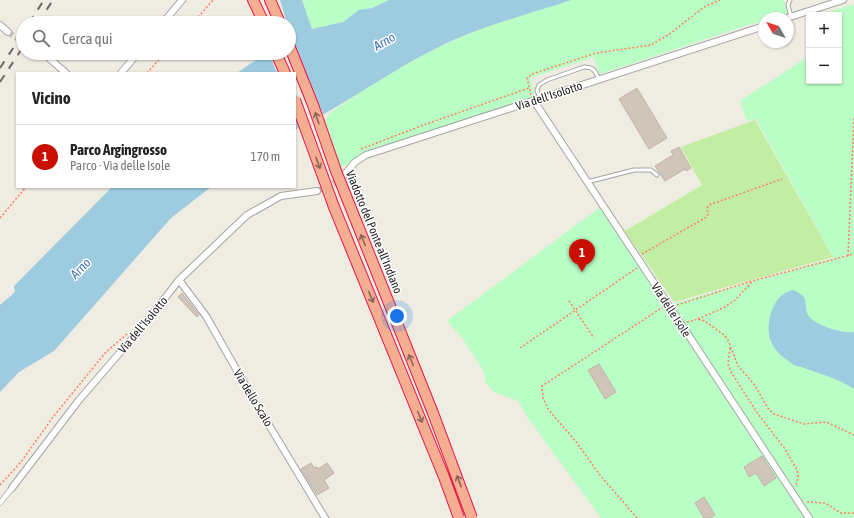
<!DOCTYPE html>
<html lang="it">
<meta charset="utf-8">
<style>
body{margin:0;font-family:"Asap Condensed",sans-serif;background:#f2f2f2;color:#222}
.controls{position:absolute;right:12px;top:12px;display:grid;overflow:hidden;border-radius:0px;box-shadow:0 1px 3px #0004}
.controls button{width:36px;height:36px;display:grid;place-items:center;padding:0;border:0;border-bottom:1px solid #e0e0e0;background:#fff;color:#222;font:20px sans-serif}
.compass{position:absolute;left:758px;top:12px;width:36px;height:36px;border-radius:50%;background:#fff;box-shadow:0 1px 3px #0004;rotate:310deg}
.you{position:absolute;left:397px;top:316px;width:14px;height:14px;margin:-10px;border:3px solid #fff;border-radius:50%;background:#1a73e8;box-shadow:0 0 0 6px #1a73e833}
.badge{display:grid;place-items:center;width:26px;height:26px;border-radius:50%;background:#c91000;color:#fff;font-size:13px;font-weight:700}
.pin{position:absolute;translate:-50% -33px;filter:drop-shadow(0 1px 2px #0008)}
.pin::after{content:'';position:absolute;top:21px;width:14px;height:12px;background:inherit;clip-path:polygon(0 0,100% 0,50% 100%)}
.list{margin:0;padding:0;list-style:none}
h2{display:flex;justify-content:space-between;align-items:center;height:52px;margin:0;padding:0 16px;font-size:17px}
h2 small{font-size:13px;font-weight:400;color:#767676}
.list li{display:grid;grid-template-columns:26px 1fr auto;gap:12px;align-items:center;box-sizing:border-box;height:64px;padding:0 16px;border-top:1px solid #e0e0e0}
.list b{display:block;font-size:15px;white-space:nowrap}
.list p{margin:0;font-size:13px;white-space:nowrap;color:#767676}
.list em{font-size:13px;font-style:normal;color:#767676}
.icon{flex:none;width:22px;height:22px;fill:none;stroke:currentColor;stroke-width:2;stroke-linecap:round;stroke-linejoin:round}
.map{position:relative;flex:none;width:854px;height:518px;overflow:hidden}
.search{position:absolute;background:#fff;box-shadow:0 1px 3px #0004;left:16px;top:16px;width:280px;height:44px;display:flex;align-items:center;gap:10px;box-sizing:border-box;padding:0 14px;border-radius:22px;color:#767676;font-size:15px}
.panel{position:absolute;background:#fff;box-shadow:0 1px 3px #0004;left:16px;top:72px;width:280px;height:116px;border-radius:0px}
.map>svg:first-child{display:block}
</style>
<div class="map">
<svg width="854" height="518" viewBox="0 0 854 518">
<rect width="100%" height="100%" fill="#efece1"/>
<!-- grass -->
<path fill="#c1eea2" d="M755 120 833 257 674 302 625 231 702 185 681 147Z"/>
<!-- park -->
<path fill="#b9fec4" d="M302 0H389L372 8 359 10 343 22 312 29Z
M571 0H784L787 13 772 18H764V20L600 74 594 57 530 78 536 97 365 153 340 168 325 120 329 114C369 86 410 60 455 40 492 23 533 13 571 0Z
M854 4V518H601L528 418 518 401 494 392 485 382 484 372 463 339 447 321 606 203 672 304 834 258 756 119 747 121 740 101 809 56V81H839V15H820Z"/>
<!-- water -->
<path fill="#9dcce1" d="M280 0H302L312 29 343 22 359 10 372 8 389 0H571C533 13 493 23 456 39 399 64 350 102 295 130V73H237L266 53H289V23H287Z
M112 187H211L171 218 54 351 19 372 0 392V305L15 292 14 286Z
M793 290C811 297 803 304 808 315 813 325 844 334 854 332V389C839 379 821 374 804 368 799 366 793 366 790 362 782 357 773 349 770 339 765 321 774 293 793 290Z"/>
<!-- pier -->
<path fill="#efece1" d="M289 30 324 117 301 130 295 115V73H277L269 53H289Z"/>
<!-- building -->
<path fill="#cfc5ba" stroke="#c2b3a3" d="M637 88 667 138 649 149 619 99Z
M679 147 691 168 686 171 685 169 665 181 655 166 673 155 671 151Z
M182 293 199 315 197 317 178 297Z
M599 364 616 392 605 399 588 370Z
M762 456 776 478 764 486 756 473 749 477 744 467Z
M311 463 314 468 317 467 318 469 327 463 334 473 324 480 329 488 317 495 301 469Z
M704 497 715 515 711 518H704L695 503Z"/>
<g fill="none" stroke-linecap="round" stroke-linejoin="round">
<!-- minor-tunnel -->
<path stroke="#c5c3ba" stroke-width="6" stroke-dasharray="6 3" stroke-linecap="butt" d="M8 32 23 42
M40 53 50 59
M317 191 328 187 341 179"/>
<!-- service casing -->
<g stroke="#a4a4a4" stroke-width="5">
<path id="service" d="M790 0 788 5 791 17
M540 99 537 90 539 85 547 80 584 67C594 67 595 71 599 79
M587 182 634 170H651L657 175"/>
</g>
<!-- pedestrian casing -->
<g stroke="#a4a4a4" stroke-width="6">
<path id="pedestrian" d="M0 503 12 488"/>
</g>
<!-- minor casing -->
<g stroke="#a4a4a4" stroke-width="8">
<path id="minor" d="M787 18 843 0
M163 23 182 0
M0 25 8 32
M50 59 66 73
M121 73 138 53
M534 101 809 518
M341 179 355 162 366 155 764 26
M179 280 206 316 252 397 325 518
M12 488 79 400 148 320 179 280 247 215 281 196 317 191"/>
</g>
<!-- trunk casing -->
<g stroke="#e7144b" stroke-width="12">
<path id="trunk" d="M253 0 264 23
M270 0 280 23
M276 53 285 73"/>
</g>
<!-- path -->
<path stroke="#ff7f62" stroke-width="1.5" stroke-dasharray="2 2" stroke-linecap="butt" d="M193 23 213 0
M147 73 165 53
M531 95 527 78 532 74 596 53 651 45 671 33 704 7 720 0
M361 149 426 124 529 88
M0 218 26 187
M642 254 705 218 708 215 707 208 709 205 782 179
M848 256 854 117
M569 301 594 338
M677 305 752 281 854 254
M698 319 725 307 735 300 752 282
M687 322 698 319 705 321 724 335 728 340 738 366 754 384 769 410 774 414 804 424 826 422 854 435
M520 348 637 268
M730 348 728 364 731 372 758 414 785 449 797 470 798 476 796 486
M0 485 21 462 53 417 106 352 127 334
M807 502 825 503 841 513H854
M637 518 599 474 577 443 548 409 543 398 542 386 663 307"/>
<!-- service -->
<use href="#service" stroke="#fff" stroke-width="3"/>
<!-- pedestrian -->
<use href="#pedestrian" stroke="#fff" stroke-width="4.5"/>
<!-- minor -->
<use href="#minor" stroke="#fff" stroke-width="6"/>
<!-- trunk -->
<use href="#trunk" stroke="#f6ae92" stroke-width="10"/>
<!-- rail -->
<path stroke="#6b6b6b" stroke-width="2" stroke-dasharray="8 8" stroke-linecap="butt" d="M29 23 44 0
M38 23 53 0
M0 68 23 33
M0 82 23 47"/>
<!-- trunk-bridge casing -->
<g stroke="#e7144b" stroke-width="12" stroke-linecap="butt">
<path id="trunk-bridge" d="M289 45 313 105 336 171 433 413 472 518
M295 100 334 207 444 477 459 518"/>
</g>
<!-- trunk-bridge -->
<use href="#trunk-bridge" stroke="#f6ae92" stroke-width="10"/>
</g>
<!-- one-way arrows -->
<defs><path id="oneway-shaft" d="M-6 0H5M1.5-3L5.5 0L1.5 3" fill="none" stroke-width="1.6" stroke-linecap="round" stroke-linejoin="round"/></defs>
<g stroke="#8a6658">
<use href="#oneway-shaft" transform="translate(317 118) rotate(-108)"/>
<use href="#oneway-shaft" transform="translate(318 163) rotate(70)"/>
<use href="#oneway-shaft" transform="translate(363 240) rotate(-112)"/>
<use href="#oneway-shaft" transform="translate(371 297) rotate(68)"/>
<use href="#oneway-shaft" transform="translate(411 360) rotate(-112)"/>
<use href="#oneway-shaft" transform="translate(420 417) rotate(68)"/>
<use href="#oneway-shaft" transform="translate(459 481) rotate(-111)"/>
</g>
<g text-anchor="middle" stroke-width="3" stroke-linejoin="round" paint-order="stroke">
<!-- street labels -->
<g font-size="12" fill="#1d1d1d" stroke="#fff">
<text transform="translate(549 96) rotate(-18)" y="4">Via dell'Isolotto</text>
<text transform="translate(374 232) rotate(68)" y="4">Viadotto del Ponte all'Indiano</text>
<text transform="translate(671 310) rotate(57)" y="4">Via delle Isole</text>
<text transform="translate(143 325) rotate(-50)" y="4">Via dell'Isolotto</text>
<text transform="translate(253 398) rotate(59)" y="4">Via dello Scalo</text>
</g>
<!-- water labels -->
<g font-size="13" font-style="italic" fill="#4171b4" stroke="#fff">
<text transform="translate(384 41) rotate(-30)" y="5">Arno</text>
<text transform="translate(80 268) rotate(-46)" y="5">Arno</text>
</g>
</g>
</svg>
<div class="controls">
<button>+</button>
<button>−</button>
</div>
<svg class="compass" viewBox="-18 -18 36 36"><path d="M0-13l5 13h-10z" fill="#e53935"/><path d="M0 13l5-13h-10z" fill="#767676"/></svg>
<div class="you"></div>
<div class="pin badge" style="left:582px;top:272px">1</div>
<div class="search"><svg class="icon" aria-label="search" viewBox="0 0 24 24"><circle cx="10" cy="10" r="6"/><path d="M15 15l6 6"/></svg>Cerca qui</div>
<section class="panel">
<h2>Vicino<small></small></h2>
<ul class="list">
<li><span class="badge">1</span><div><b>Parco Argingrosso</b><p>Parco · Via delle Isole</p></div><em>170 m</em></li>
</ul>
</section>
</div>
